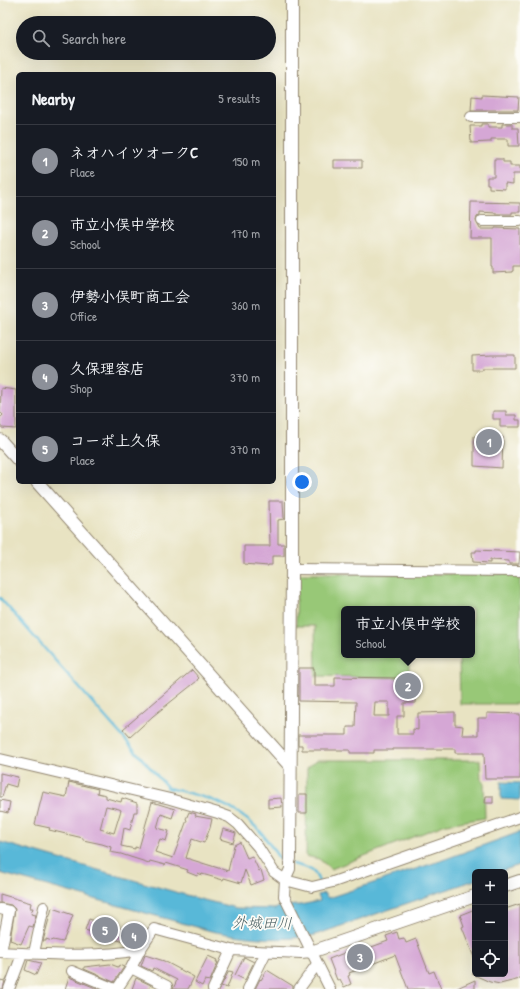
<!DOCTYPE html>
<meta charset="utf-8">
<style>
body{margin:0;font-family:"Patrick Hand","Klee One",sans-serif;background:#242831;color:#f1f3f6}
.controls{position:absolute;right:12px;bottom:12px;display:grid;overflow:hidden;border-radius:6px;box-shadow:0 4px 16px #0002}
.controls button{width:36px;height:36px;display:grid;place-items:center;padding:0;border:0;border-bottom:1px solid #363941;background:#171b24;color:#f1f3f6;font:20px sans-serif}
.you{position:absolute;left:302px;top:482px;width:14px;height:14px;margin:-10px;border:3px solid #fff;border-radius:50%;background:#1a73e8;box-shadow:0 0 0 6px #1a73e833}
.badge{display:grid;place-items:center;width:26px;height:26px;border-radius:50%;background:#8c9099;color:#fff;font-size:13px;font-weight:700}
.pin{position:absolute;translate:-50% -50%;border:2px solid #fff;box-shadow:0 1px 4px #0006}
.popup{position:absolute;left:341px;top:606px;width:134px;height:52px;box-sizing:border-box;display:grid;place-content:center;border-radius:6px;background:#171b24;filter:drop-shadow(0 1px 3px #0005);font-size:13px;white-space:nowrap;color:#9ea1a6}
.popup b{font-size:15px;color:#f1f3f6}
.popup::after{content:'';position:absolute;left:50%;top:100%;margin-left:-8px;border:8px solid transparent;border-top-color:#171b24}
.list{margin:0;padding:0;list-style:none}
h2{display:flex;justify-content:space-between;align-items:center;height:52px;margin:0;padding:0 16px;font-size:17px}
h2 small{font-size:13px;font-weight:400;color:#9ea1a6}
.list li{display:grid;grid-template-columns:26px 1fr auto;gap:12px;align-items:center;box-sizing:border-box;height:72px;padding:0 16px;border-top:1px solid #363941}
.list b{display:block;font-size:15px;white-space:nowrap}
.list p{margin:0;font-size:13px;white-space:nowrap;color:#9ea1a6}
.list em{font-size:13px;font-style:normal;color:#9ea1a6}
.icon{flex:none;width:22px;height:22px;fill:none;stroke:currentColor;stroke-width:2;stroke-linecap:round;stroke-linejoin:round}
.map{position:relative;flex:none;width:520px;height:989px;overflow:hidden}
.search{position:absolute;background:#171b24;box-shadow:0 4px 16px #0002;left:16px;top:16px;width:260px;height:44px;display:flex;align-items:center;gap:10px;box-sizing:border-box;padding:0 14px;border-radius:22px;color:#9ea1a6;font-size:15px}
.panel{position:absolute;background:#171b24;box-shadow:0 4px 16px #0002;left:16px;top:72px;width:260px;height:412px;border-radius:6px}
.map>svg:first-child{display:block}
</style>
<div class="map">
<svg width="520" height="989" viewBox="0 0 520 989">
<rect width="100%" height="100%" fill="#fdfcf7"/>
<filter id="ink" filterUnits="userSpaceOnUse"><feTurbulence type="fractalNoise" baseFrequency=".025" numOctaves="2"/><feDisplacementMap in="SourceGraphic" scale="8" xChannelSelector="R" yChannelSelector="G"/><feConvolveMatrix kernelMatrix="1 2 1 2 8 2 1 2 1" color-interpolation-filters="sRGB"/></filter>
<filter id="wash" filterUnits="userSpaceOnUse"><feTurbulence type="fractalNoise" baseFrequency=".012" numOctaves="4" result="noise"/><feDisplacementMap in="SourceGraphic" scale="16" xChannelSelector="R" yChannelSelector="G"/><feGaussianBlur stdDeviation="0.9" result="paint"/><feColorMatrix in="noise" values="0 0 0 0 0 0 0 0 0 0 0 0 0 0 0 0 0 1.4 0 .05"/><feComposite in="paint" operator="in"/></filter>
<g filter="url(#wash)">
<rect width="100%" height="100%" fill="#e8e3c2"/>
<!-- green -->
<path fill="#98c877" stroke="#6a794a" d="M299 574H520V704H460L459 655H472V609H344V655H409V678L316 676 315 626H296L297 578Z
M317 760H480L481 779 484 782 485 818 446 824 331 869 319 859 306 856 307 768Z"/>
<!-- water -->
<path fill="#59b8d8" stroke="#4a717b" d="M501 782 520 783V800L501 799Z
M520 832V865L498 872H475V880L315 935C280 942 246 938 211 931L0 873V842L200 899 236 908 275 909 281 906 300 905 320 901 318 895 324 893 328 898 440 861Z"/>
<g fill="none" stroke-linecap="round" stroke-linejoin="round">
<!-- stream -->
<path stroke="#59b8d8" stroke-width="2.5" d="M0 598 168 788C205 797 228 801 257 828 266 837 273 850 281 861L286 862
M293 864C307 868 314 867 319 882"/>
</g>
<g id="blocks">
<!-- building -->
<path fill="#d5a7d5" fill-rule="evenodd" d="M482 95 519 97 518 110H471L472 96 482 97Z
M481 124H488V127H502V124H512V128H518L519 146H508V139H491V142H489L471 143 470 126H481Z
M494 159H503V162H510V166H520V174H513V184L505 183V189L489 188V184H487V177H494Z
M334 160H362V168H334Z
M471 202 520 203V212H512V214H495V213L480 212V215L477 217 476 221 480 229H495V228L520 229V266H513V271H512V272L493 273V267H492V238H470Z
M492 355H515V368H482V370H472V356Z
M1 388 16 390V429L2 428 0 425V418L3 415 0 412Z
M493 411H506V415H516V420H520V427H500V419H493Z
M474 436 503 437 502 468 474 466Z
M269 501H283L284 519 278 520V544H284V556H272V565H268V566L244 564V546H270Z
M476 550 520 552 519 564H509V561L490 560V563L473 562 472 552H476Z
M299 668H314V686H335V677L398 678V682H416V703H404V716H397V734H413V729L418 730V713L455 712V725L463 726 462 735H478V718H487V713L520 714V779H485L484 753H455V749H393V750H374V753H350V750H302V745H298V735H347V727H355L356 702 299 701ZM375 702H389V716H374Z
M192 670 199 678 197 680V681L153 716 130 737 123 729Z
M0 773 18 777 16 787 6 784 2 797H0Z
M69 782 98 789 97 793 106 795V798L121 802 122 798 137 803V812H134L130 830 124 828 121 846 135 849V847L139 848 152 802 175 809 172 818 161 814 157 828 169 831 166 841 160 839 155 852 173 858 187 820 186 819 189 812 196 814 195 816 212 819 210 828 204 843 192 839 186 858 228 871 234 845 240 842 247 858 252 856 259 871 261 870 264 880 251 885 245 870 241 883 224 878 223 880 202 874V875L198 873 197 876 187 872 188 870 166 863 165 865 150 861 149 863 121 854 110 852 111 847 102 844 83 840V838L49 830 50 828 36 825 35 824 43 792 66 797ZM106 806 119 809 121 810 114 833 100 829Z
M299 794H307V813H299Z
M486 796H493V803H485Z
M281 798 282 807 268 808V799Z
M0 800 10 802 8 813 0 811Z
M223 829 236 833 233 843 220 839Z
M0 894 31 903 30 908H33L31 914 36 915 33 927 29 926 21 944 10 940 15 909 11 905 0 903Z
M520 904V979L500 984 490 982 472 974H505V909Z
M52 908 73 915 63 942 53 940 52 941 46 939V941H43Z
M475 909V960L462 927 464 926 460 915Z
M89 919 129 932V930L142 934 138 942 123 937 121 941 114 939 85 930Z
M397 932 399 939 404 938 406 943 416 939 429 973 434 971 441 989H408L395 955 349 973 350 975 348 976 351 984 344 987 340 979 337 980 329 959 364 945 366 949 388 941 386 936Z
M145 955 164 961 194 977 188 989H173L177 980 153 968 152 971 141 966Z
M208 956 217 960 216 962H218L210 981 205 980 202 986 195 982Z
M244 957 254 962 245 980 235 975Z
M28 960 41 963 36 975 25 970Z
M110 964 118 967 119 965 124 967 114 982 84 969V967Z
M267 970 293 986V989H255L260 979 261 980Z
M229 971 233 972 227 988 221 986Z
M69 977 98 989H65Z
M136 978 151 985 149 989H132Z
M0 980 5 981 3 989H0Z
M475 980V989H455Z"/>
</g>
</g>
<g filter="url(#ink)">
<use href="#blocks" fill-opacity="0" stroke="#928670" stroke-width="1"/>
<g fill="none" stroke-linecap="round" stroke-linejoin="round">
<!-- minor casing -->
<g stroke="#928670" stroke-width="12">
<path id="minor" d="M471 117H520
M482 221H520
M292 569 520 571
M0 759 170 799 218 813 229 817 238 824 258 847 274 872 285 880 312 887 333 882 520 817
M290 859V869L285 880 284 896 330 989
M0 909 9 911 1 952
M140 950 131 968 167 986
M0 952C48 954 92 958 140 950L154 929 231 950 301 953 311 952
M34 953 44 907
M72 971 115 989
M9 989 20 960 21 953
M117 989 131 968
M213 989 231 950
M248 989 266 952
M299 989 317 964"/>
</g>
<!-- tertiary casing -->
<g stroke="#928670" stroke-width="14">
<path id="tertiary" d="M0 440 18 460
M37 482 290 766
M290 859 292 569V0
M505 886 520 881
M311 952 475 896"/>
</g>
<!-- minor -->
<use href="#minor" stroke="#fff" stroke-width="10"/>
<!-- tertiary -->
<use href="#tertiary" stroke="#fff" stroke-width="12"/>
</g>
</g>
<g text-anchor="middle" stroke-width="3.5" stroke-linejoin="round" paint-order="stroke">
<!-- water labels -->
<g font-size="15" font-style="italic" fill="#465c5f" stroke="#fdfcf7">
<text transform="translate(262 923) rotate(1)" y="5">外城田川</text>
</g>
</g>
</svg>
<div class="controls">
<button>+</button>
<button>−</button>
<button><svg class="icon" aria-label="locate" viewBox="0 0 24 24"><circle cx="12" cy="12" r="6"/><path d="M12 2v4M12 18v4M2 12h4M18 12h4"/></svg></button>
</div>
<div class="you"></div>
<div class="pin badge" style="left:489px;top:442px">1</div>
<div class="pin badge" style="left:408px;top:686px">2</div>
<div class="popup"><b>市立小俣中学校</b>School</div>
<div class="pin badge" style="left:360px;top:957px">3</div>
<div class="pin badge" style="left:134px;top:936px">4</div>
<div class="pin badge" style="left:105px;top:930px">5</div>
<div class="search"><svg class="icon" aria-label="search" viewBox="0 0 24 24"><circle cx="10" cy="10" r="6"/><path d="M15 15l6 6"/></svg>Search here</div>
<section class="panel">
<h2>Nearby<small>5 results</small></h2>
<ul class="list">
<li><span class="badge">1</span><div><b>ネオハイツオークC</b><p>Place</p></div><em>150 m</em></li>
<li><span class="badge">2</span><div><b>市立小俣中学校</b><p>School</p></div><em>170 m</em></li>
<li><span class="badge">3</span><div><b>伊勢小俣町商工会</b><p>Office</p></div><em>360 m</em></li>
<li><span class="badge">4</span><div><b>久保理容店</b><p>Shop</p></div><em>370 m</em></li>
<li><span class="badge">5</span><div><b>コーポ上久保</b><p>Place</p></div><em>370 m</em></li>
</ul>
</section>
</div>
